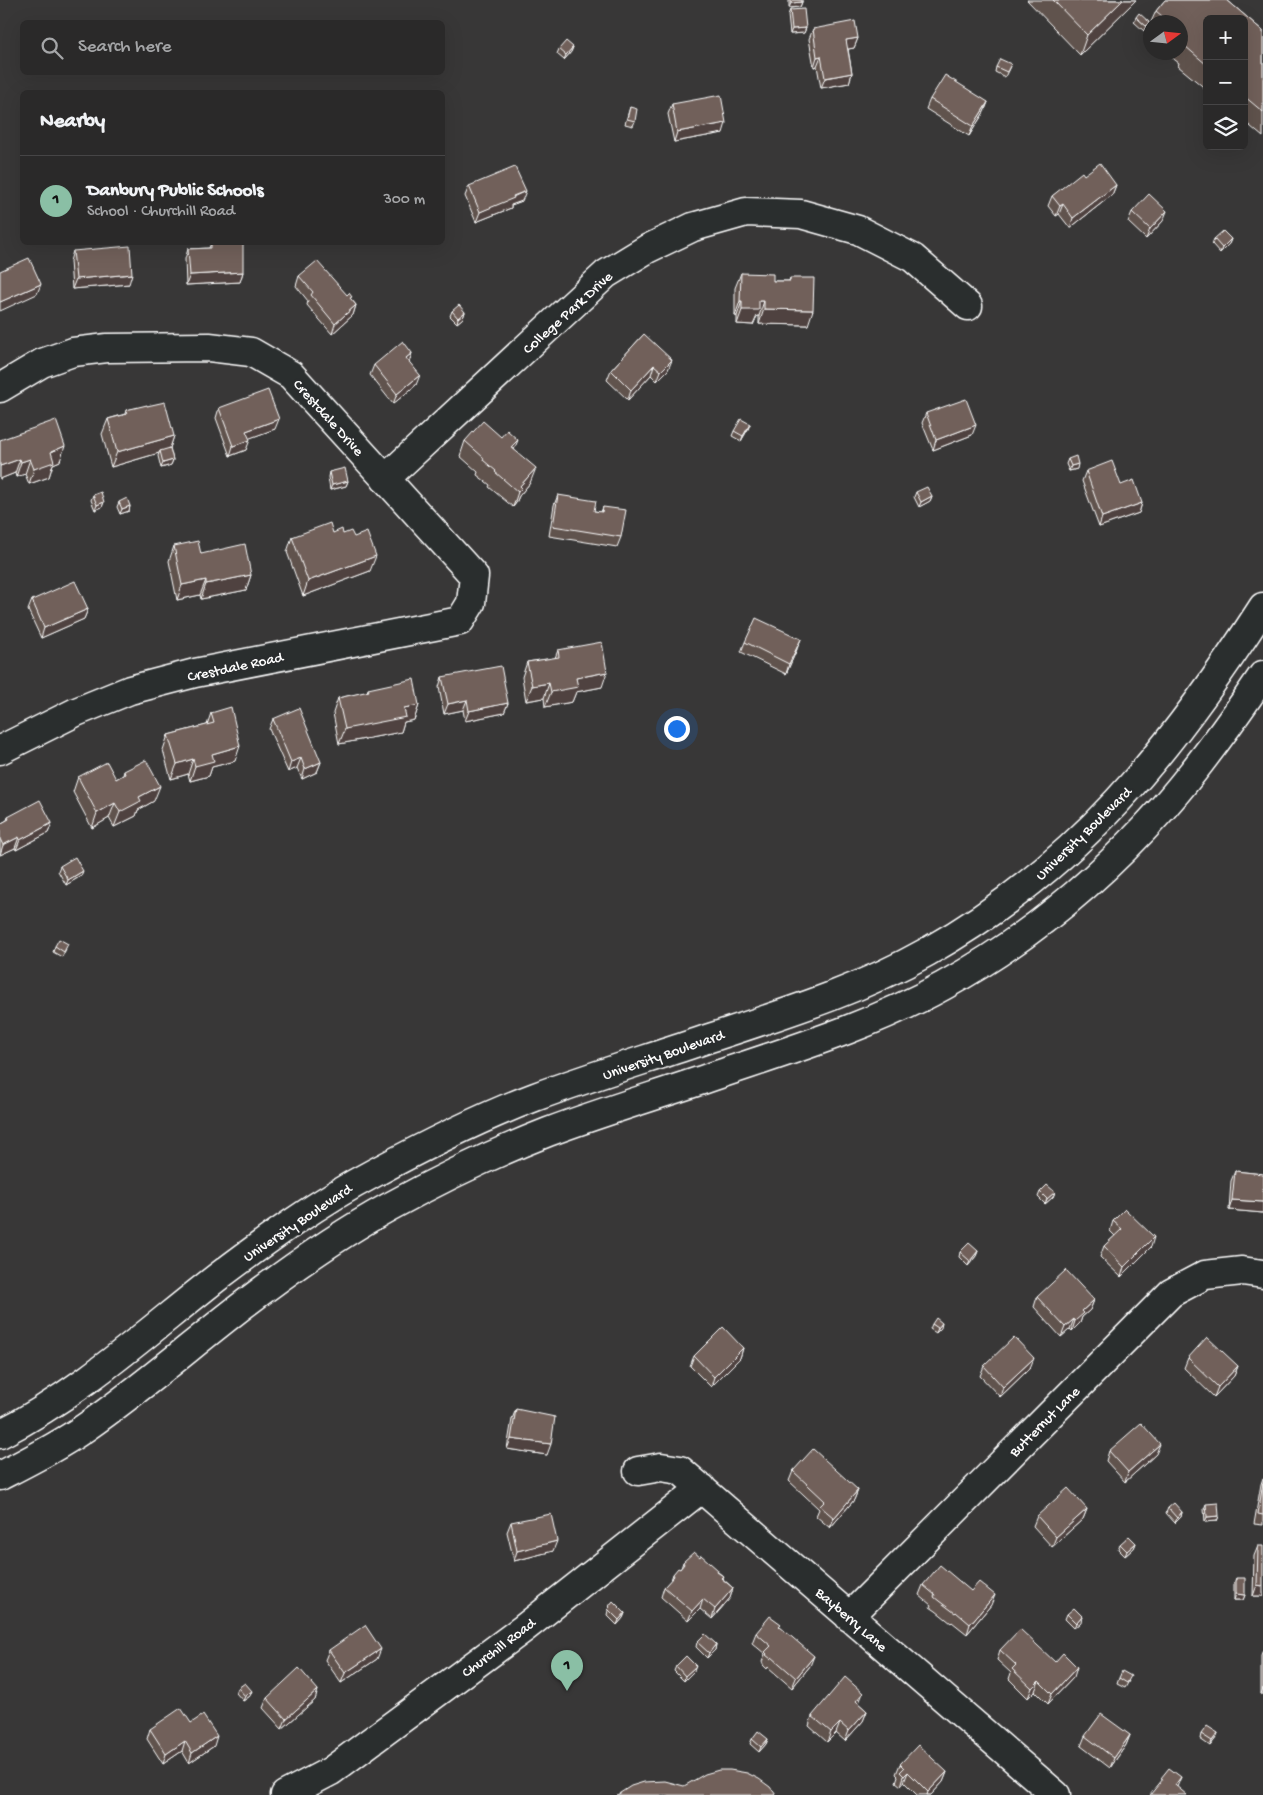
<!DOCTYPE html>
<meta charset="utf-8">
<style>
body{margin:0;font-family:"Gochi Hand",sans-serif;background:#363535;color:#f1f3f6}
.controls{position:absolute;right:15px;top:15px;display:grid;overflow:hidden;border-radius:8px;box-shadow:0 5px 20px #0002}
.controls button{width:45px;height:45px;display:grid;place-items:center;padding:0;border:0;border-bottom:1px solid #464546;background:#2a2929;color:#f1f3f6;font:25px sans-serif}
.compass{position:absolute;left:1143px;top:15px;width:45px;height:45px;border-radius:50%;background:#2a2929;box-shadow:0 5px 20px #0002;rotate:75deg}
.you{position:absolute;left:676px;top:728px;width:18px;height:18px;margin:-12px;border:4px solid #fff;border-radius:50%;background:#1a73e8;box-shadow:0 0 0 8px #1a73e833}
.badge{display:grid;place-items:center;width:32px;height:32px;border-radius:50%;background:#8abfa5;color:#111;font-size:16px;font-weight:700}
.pin{position:absolute;translate:-50% -41px;filter:drop-shadow(0 1px 2px #0008)}
.pin::after{content:'';position:absolute;top:26px;width:18px;height:15px;background:inherit;clip-path:polygon(0 0,100% 0,50% 100%)}
.list{margin:0;padding:0;list-style:none}
h2{display:flex;justify-content:space-between;align-items:center;height:65px;margin:0;padding:0 20px;font-size:21px}
h2 small{font-size:16px;font-weight:400;color:#a5a6a8}
.list li{display:grid;grid-template-columns:32px 1fr auto;gap:15px;align-items:center;box-sizing:border-box;height:90px;padding:0 20px;border-top:1px solid #464546}
.list b{display:block;font-size:19px;white-space:nowrap}
.list p{margin:0;font-size:16px;white-space:nowrap;color:#a5a6a8}
.list em{font-size:16px;font-style:normal;color:#a5a6a8}
.icon{flex:none;width:28px;height:28px;fill:none;stroke:currentColor;stroke-width:2;stroke-linecap:round;stroke-linejoin:round}
.map{position:relative;flex:none;width:1263px;height:1795px;overflow:hidden}
.search{position:absolute;background:#2a2929;box-shadow:0 5px 20px #0002;left:20px;top:20px;width:425px;height:55px;display:flex;align-items:center;gap:12px;box-sizing:border-box;padding:0 18px;border-radius:8px;color:#a5a6a8;font-size:19px}
.panel{position:absolute;background:#2a2929;box-shadow:0 5px 20px #0002;left:20px;top:90px;width:425px;height:155px;border-radius:8px}
.map>svg:first-child{display:block}
</style>
<div class="map">
<svg width="1263" height="1795" viewBox="0 0 1263 1795">
<rect width="100%" height="100%" fill="#383737"/>
<filter id="ink" filterUnits="userSpaceOnUse"><feTurbulence type="fractalNoise" baseFrequency=".02" numOctaves="2"/><feDisplacementMap in="SourceGraphic" scale="10" xChannelSelector="R" yChannelSelector="G"/><feConvolveMatrix kernelMatrix="1 2 1 2 8 2 1 2 1" color-interpolation-filters="sRGB"/></filter>
<g filter="url(#ink)">
<g fill="none" stroke-linecap="round" stroke-linejoin="round">
<!-- minor casing -->
<g stroke="#fff" stroke-width="31">
<path id="minor" d="M0 388 42 363 73 352 107 348 209 347 251 352 291 375 474 576 471 603 460 621 195 673 130 690 76 712 0 750
M385 479 606 274 647 249 693 227 746 212 801 214 858 230 913 258 968 306
M0 1434C81 1393 148 1331 219 1276 268 1239 319 1202 374 1173 426 1145 479 1118 535 1097 586 1078 638 1062 689 1045 769 1018 853 994 927 952 1078 867 1171 750 1263 607
M638 1471 661 1467 680 1470 1056 1795
M0 1476C29 1461 59 1446 86 1427 141 1389 191 1345 243 1305 290 1269 338 1235 389 1207 440 1179 494 1153 548 1132 601 1112 655 1096 708 1078 787 1051 869 1027 943 986 1025 941 1099 880 1162 809 1199 767 1232 721 1263 675
M849 1617 1171 1293 1205 1275 1242 1271 1263 1274
M285 1795 331 1771 523 1629 702 1488"/>
</g>
<!-- minor -->
<use href="#minor" stroke="#2a2d2e" stroke-width="28"/>
</g>
<!-- wall -->
<path fill="#61534d" stroke="#fff" d="M789 0H802V2L800 7 789 8Z
M1027 0H1136L1080 55Z
M1165 0H1227L1263 31V137L1244 121V19H1207V90L1178 66 1179 63 1171 57 1172 52H1180V22H1151L1156 11Z
M790 10 806 28 804 33 790 34 788 15Z
M1136 17 1147 27 1144 31 1134 22Z
M813 29 858 38 854 48 848 49 852 73 849 83 821 88 817 66 814 67 809 39Z
M573 47 571 52 564 60 557 54 559 49Z
M1011 64 1005 77 995 72 996 67Z
M930 99 988 102 984 112 969 136 926 109Z
M672 104 723 133 674 142 668 114Z
M630 107 635 121 633 126 625 124Z
M1084 175 1116 185 1112 195 1070 228 1059 214 1056 216 1048 206 1052 196Z
M469 186 522 201 511 205V208L476 222 465 196Z
M1132 212 1163 221 1146 239 1128 222Z
M1214 239H1231L1229 244 1220 253 1212 244Z
M211 243 243 272 240 282 186 285 185 259 188 249 209 248Z
M73 251 129 284 72 289 70 261Z
M741 273 773 281H789L790 278 808 325 759 324V316H757L753 325 737 324V316H735V288Z
M299 276 351 299 356 305 353 315 332 334 307 305 308 301 296 286Z
M452 311 465 312 463 318 457 323 450 316Z
M644 334 668 370 657 381 651 375 628 400 607 380 611 370Z
M412 353 409 362 416 385 393 404 370 375 374 365Z
M147 406 174 436 170 448 173 460 171 465 161 468 158 456 159 453 111 467 102 434 108 419 125 414 126 410Z
M219 408 275 429 249 438 246 450 230 456 216 418Z
M926 413 972 435 933 450 922 423Z
M750 424 748 429 741 441 732 436 734 431Z
M0 440 60 461 53 464 49 477 29 484 25 474 16 477 15 473 0 479Z
M465 441 514 449 530 483 519 496 516 503 513 507 489 487 490 485 477 475 478 472 460 456Z
M1068 459 1077 469 1069 471 1066 464Z
M1086 471 1121 485 1142 503 1139 513 1099 527 1082 481Z
M329 472 348 481 346 486 330 490 328 477Z
M916 492 932 496 930 501 919 507 914 497Z
M93 495 104 502 102 507 95 510 91 500Z
M558 495 594 511 601 512 603 507 621 537 617 547 549 536 554 505Z
M119 502 130 506 129 511 120 514 117 507Z
M333 533 343 534 354 537 370 571 303 596 287 552 292 537Z
M174 546 201 554 251 575 246 590 201 599 200 595 177 600 169 561Z
M32 600 88 609 84 619 41 638 28 610Z
M745 642 797 649 786 674 741 652Z
M558 650 602 687 576 692 572 702 545 707 544 698 526 701 522 677 527 662 555 658Z
M442 677 508 703 504 713 465 721 463 710 444 714 439 687Z
M368 689 419 705 414 720 404 722 401 732 339 744 333 713 338 698 367 692Z
M211 713 235 761 212 767 209 776 190 781 188 774 171 779 163 750 168 735 207 725Z
M273 719 321 762 317 772 302 779 297 768 288 772 269 729Z
M124 771 154 801 138 810 136 816 114 827 109 818 92 828 73 792 78 777 116 779 123 775Z
M8 817 52 823 48 833 16 850 15 848 0 855V824L7 820Z
M60 866 81 876 66 885 58 871Z
M55 946 66 949 62 957 53 952Z
M1235 1171 1263 1174V1213L1229 1210 1231 1181Z
M1040 1192H1055L1053 1197 1045 1204 1038 1197Z
M1113 1221 1151 1247 1121 1277 1100 1257 1104 1246 1115 1236 1110 1231Z
M978 1251 976 1256 968 1266 959 1257 960 1252Z
M1037 1297 1094 1300 1090 1310 1082 1317 1080 1323 1072 1331 1070 1329 1061 1337 1034 1307Z
M932 1324 941 1328 936 1333 930 1329Z
M743 1348 740 1358 711 1387 690 1366 694 1356Z
M1188 1358 1238 1366 1234 1376 1214 1397 1184 1368Z
M984 1366 1030 1368 1000 1397 980 1376Z
M516 1409 547 1455 507 1449 512 1419Z
M1109 1451 1156 1454 1125 1482 1106 1461Z
M793 1471 858 1490 854 1500 830 1528 816 1516 819 1509 789 1481Z
M1263 1478V1525L1254 1524 1261 1484Z
M1206 1504 1219 1516 1217 1521 1205 1522 1204 1509Z
M1168 1508 1182 1512 1181 1517 1175 1523 1166 1513Z
M1087 1509 1083 1519 1052 1547 1033 1526 1037 1516Z
M511 1522 553 1551 514 1561 507 1532Z
M1136 1543 1134 1548 1125 1556 1118 1549 1120 1544Z
M1258 1546 1263 1596H1253L1254 1556Z
M683 1562 718 1572 723 1576 722 1578 733 1588 730 1598 712 1619 700 1609 688 1621 661 1597 664 1587 671 1580 673 1574 681 1568Z
M1236 1578 1245 1595 1243 1600H1234V1583Z
M923 1585 971 1591 991 1605 967 1634 952 1622 951 1623 936 1611 930 1607 931 1605 919 1595Z
M609 1606 625 1613 623 1618 617 1625 607 1615Z
M1067 1614 1081 1622 1074 1628 1065 1619Z
M780 1627 810 1666 792 1688 768 1667 767 1669 763 1665V1664L762 1662 765 1654 752 1643 756 1633Z
M697 1642 716 1644 715 1650 707 1658 696 1647Z
M329 1650 377 1659 341 1683 325 1660Z
M1000 1650 1055 1662 1074 1677 1048 1704 1035 1691 1028 1698 1009 1679 1011 1673 997 1660Z
M1263 1650V1694H1261V1655Z
M676 1666 694 1671 684 1681 674 1671Z
M1119 1678 1129 1681 1125 1688 1117 1684Z
M238 1688 250 1696 243 1701 236 1693Z
M318 1690 315 1700 282 1729 263 1708 267 1698Z
M859 1704 867 1711 863 1721 845 1741 836 1733 827 1742 809 1726 812 1716Z
M191 1723 214 1746 189 1763 182 1751 163 1764 147 1739 150 1729Z
M1218 1733 1216 1738 1210 1746 1200 1739 1201 1734Z
M1130 1735 1126 1745 1110 1768 1081 1746 1085 1736Z
M752 1739H768L766 1744 759 1752 750 1744Z
M900 1764 947 1772 943 1782 931 1795H917L904 1782 901 1786 896 1782 898 1776 896 1774Z"/>
<!-- shaded-wall -->
<path fill="#4f433f" stroke="#fff" d="M1123 0H1136L1080 55 1087 35Z
M802 2 800 7 789 8 791 3Z
M1149 22 1147 27 1144 31 1146 26Z
M806 28 804 33 790 34 792 29Z
M858 38 854 48 843 50 846 40Z
M573 47 571 52 564 60 566 55Z
M821 56 817 66 814 67 817 57Z
M852 73 849 83 821 88 825 78Z
M988 102 984 112 969 136 973 126Z
M726 123 723 133 674 142 677 132Z
M1116 185 1112 195 1070 228 1073 218Z
M526 191 522 201 511 205V208L476 222 480 212Z
M1063 204 1059 214 1056 216 1060 206Z
M1167 211 1163 221 1146 239 1150 229Z
M1231 239 1229 244 1220 253 1222 248Z
M243 272 240 282 186 285 190 275Z
M132 274 129 284 72 289 76 279Z
M41 284 37 294 0 311V302Z
M740 301H742L737 316H735Z
M759 301H764L759 316H757L753 325 737 324 742 310Z
M356 305 353 315 332 334 335 324Z
M764 309 813 310 808 325 759 324Z
M465 312 463 318 457 323 458 318Z
M412 353 409 363 406 358Z
M672 360 668 370 657 381 661 371Z
M654 365 651 375 628 400 631 390Z
M420 375 416 385 393 404 397 394Z
M279 419 275 429 242 441 246 431Z
M750 424 748 429 741 441 743 436Z
M976 425 972 435 933 450 936 440Z
M174 436 169 451H160L159 453 111 467 117 452Z
M250 440 246 450 230 456 233 446Z
M518 440 512 455 511 447Z
M65 446 60 461 53 464 49 477 29 484 34 469 51 452Z
M20 459 15 473 0 479V466Z
M30 459 25 474 16 477 21 462Z
M173 460 171 465 161 468 163 463Z
M1078 464 1077 469 1069 471 1071 466Z
M536 468 530 483 519 496 516 503 513 507 520 486Z
M348 481 346 486 330 490 332 485Z
M932 496 930 501 919 507 921 502Z
M104 502 102 507 95 510 97 505Z
M1142 503 1139 513 1099 527 1102 517Z
M130 506 129 511 120 514 122 509Z
M376 556 370 571 303 596 308 581Z
M251 575 246 590 201 599 206 584Z
M206 580 200 595 177 600 182 585Z
M88 609 84 619 41 638 44 628Z
M801 639 797 649 786 674 789 664Z
M607 672 602 687 576 692 572 702 545 707 551 692 576 678Z
M549 683 544 698 526 701 532 686Z
M467 700 463 710 444 714 448 704Z
M508 703 504 713 465 721 469 711Z
M419 705 414 720 404 722 401 732 339 744 345 729 404 708Z
M240 746 235 761 212 767 209 776 190 781 195 766 212 754Z
M301 758 297 768 288 772 291 762Z
M193 759 188 774 171 779 177 764Z
M321 762 317 772 302 779 305 769Z
M160 786 154 801 138 810 136 816 114 827 120 812 139 797Z
M115 803 109 818 92 828 97 813Z
M52 823 48 833 16 850 20 840Z
M19 837 15 848 0 855 3 845Z
M83 871 81 876 66 885 68 880Z
M1055 1192 1053 1197 1045 1204 1047 1199Z
M1232 1200 1263 1202V1213L1229 1210Z
M1154 1237 1151 1247 1121 1277 1124 1267Z
M978 1251 976 1256 968 1266 970 1261Z
M1094 1300 1090 1310 1082 1317 1080 1323 1072 1331 1075 1321 1082 1311Z
M1074 1319 1070 1329 1061 1337 1065 1327Z
M942 1323 941 1328 936 1333 938 1328Z
M743 1348 740 1358 711 1387 714 1377Z
M1034 1358 1030 1368 1000 1397 1003 1387Z
M1238 1366 1234 1376 1214 1397 1218 1387Z
M511 1439 551 1444 547 1455 507 1449Z
M1160 1444 1156 1454 1125 1482 1128 1472Z
M858 1490 854 1500 830 1528 834 1518Z
M1087 1509 1083 1519 1052 1547 1056 1537Z
M1182 1512 1181 1517 1175 1523 1177 1518Z
M1219 1516 1217 1521 1205 1522 1207 1517Z
M557 1541 553 1551 514 1561 517 1551Z
M1136 1543 1134 1548 1125 1556 1127 1551Z
M1257 1585 1263 1586V1596H1253Z
M733 1588 730 1598 712 1619 715 1609Z
M1236 1594 1245 1595 1243 1600H1234Z
M995 1595 991 1605 967 1634 970 1624Z
M703 1599 700 1609 688 1621 692 1611Z
M625 1613 623 1618 617 1625 619 1620Z
M1082 1616 1081 1622 1074 1628 1076 1623Z
M716 1644 715 1650 707 1658 709 1653Z
M381 1649 377 1659 341 1683 345 1673Z
M814 1656 810 1666 792 1688 796 1678Z
M696 1666 694 1671 684 1681 685 1676Z
M1077 1667 1074 1677 1048 1704 1052 1694Z
M1039 1681 1035 1691 1028 1698 1032 1688Z
M1263 1688V1694H1261Z
M318 1690 315 1700 282 1729 286 1719Z
M252 1691 250 1696 243 1701 245 1696Z
M863 1693 859 1703 852 1711 856 1701Z
M867 1711 863 1721 845 1741 849 1731Z
M840 1723 836 1733 827 1742 831 1732Z
M1218 1733 1216 1738 1210 1746 1212 1741Z
M1130 1735 1126 1745 1110 1768 1114 1758Z
M217 1736 214 1746 189 1763 192 1753Z
M768 1739 766 1744 759 1752 761 1747Z
M185 1741 182 1751 163 1764 166 1754Z
M908 1772 904 1782 901 1786 904 1776Z
M947 1772 943 1782 931 1795H927L928 1792Z
M1181 1777 1177 1787 1175 1785Z"/>
<!-- building -->
<path fill="#71605a" stroke="#fff" d="M791 0H802V2L791 3Z
M1053 0H1123L1087 35Z
M1165 0H1227L1263 31V112L1244 96V19H1207V65L1185 46 1187 45 1180 39V34L1182 33 1180 32V22H1169L1156 11Z
M804 9 806 28 792 29 790 10Z
M1139 13 1149 22 1146 26 1136 17Z
M855 21 858 38 846 40 852 73 825 78 821 56 817 57 813 29Z
M566 41 573 47 566 55 559 49Z
M1000 59 1011 64 1007 72 996 67Z
M945 75 988 102 973 126 930 99Z
M721 95 726 123 677 132 672 104Z
M630 107 637 109 635 121 627 119Z
M1100 163 1116 185 1073 218 1063 204 1060 206 1052 196 1082 172 1084 175Z
M515 167 526 191 513 196 514 198 480 212 469 186Z
M1149 194 1167 211 1150 229 1132 212Z
M1223 231 1231 239 1222 248 1214 239Z
M243 242V272L190 275 188 249 211 248V243Z
M130 246 132 274 76 279 73 251Z
M29 258 41 284 0 302V271Z
M317 261 347 295 349 293 352 297 350 298 356 305 335 324 311 295 313 292 299 276Z
M741 273 773 274V281H790V278H814L813 310 764 309V301H759V310H742V301H740Z
M459 305 465 312 458 318 452 311Z
M644 334 672 360 661 371 654 365 631 390 611 370Z
M403 341 412 353 406 358 420 375 397 394 374 365Z
M268 390 279 419 246 431 250 440 233 446 219 408Z
M966 399 976 425 936 440 926 413Z
M165 402 174 436 117 452 108 419 127 414 126 410 147 405V406Z
M741 419 750 424 743 436 734 431Z
M56 420 65 446 51 452 54 462 34 469 30 459 21 462 20 459 0 466V440Z
M483 421 501 437 507 430 518 440 511 447 536 468 520 486 522 488 518 492 495 472 496 471 483 460 484 458 465 441Z
M170 448 173 460 163 463 160 451Z
M1076 456 1078 464 1071 466 1068 459Z
M1112 461 1121 485 1134 480 1142 503 1102 517 1086 471Z
M345 468 348 481 332 485 329 472Z
M927 487 932 496 921 502 916 492Z
M101 492 104 502 97 505 93 495Z
M558 495 596 501 594 511 602 512 603 507 626 510 621 537 553 526Z
M127 498 130 506 122 509 119 502Z
M330 523 333 533 342 529 343 534 351 531 354 537 367 532 376 556 308 581 292 537Z
M198 541 201 554 245 544 251 575 206 584V580L182 585 174 546Z
M75 581 88 609 44 628 32 600Z
M756 618 801 639 789 664 745 642Z
M602 642 607 672 576 678 578 687 551 692 549 683 532 686 527 662 559 657 558 650Z
M501 666 508 703 469 711 467 700 448 704 442 677Z
M414 679 419 705 404 708 406 717 345 729 338 698 369 691 368 689Z
M231 707 240 746 212 754 214 761 195 766 193 759 177 764 168 735 214 723 211 713Z
M299 708 321 762 305 769 301 758 291 762 273 719Z
M146 760 160 786 139 797 141 801 120 812 115 803 97 813 78 777 107 762 116 779 125 774 124 771Z
M40 800 52 823 20 840 19 837 3 845 0 839V824L9 819 8 817Z
M75 857 83 871 68 880 60 866Z
M59 939 68 944 64 952 55 946Z
M1235 1171 1263 1174V1202L1232 1200Z
M1047 1185 1055 1192 1047 1199 1040 1192Z
M1125 1209 1154 1237 1124 1267 1104 1246 1122 1229 1113 1221Z
M969 1243 978 1251 970 1261 960 1252Z
M1066 1270 1094 1300 1082 1311 1084 1313 1075 1321 1074 1319 1065 1327 1037 1297Z
M936 1318 942 1323 938 1328 932 1324Z
M723 1327 743 1348 714 1377 694 1356Z
M1014 1337 1034 1358 1003 1387 984 1366Z
M1207 1337 1238 1366 1218 1387 1188 1358Z
M516 1409 555 1417 551 1444 511 1439Z
M1141 1423 1160 1444 1128 1472 1109 1451Z
M813 1449 858 1490 834 1518 820 1506 825 1501 793 1471Z
M1263 1483V1515L1258 1514Z
M1068 1488 1087 1509 1056 1537 1037 1516Z
M1174 1503 1182 1512 1177 1518 1168 1508Z
M1218 1503 1219 1516 1207 1517 1206 1504Z
M551 1514 557 1541 517 1551 511 1522Z
M1129 1536 1136 1543 1127 1551 1120 1544Z
M1258 1546H1263V1586L1257 1585Z
M694 1552 700 1557 701 1555 718 1570 717 1572 723 1576 721 1578 733 1588 715 1609 703 1599 692 1611 664 1587 674 1576 673 1574 678 1568 680 1569 684 1564 683 1562Z
M940 1565 971 1591 979 1582 995 1595 970 1624 956 1612 955 1613 939 1601 934 1597 935 1595 923 1585Z
M1236 1578H1245V1595L1236 1594Z
M613 1601 625 1613 619 1620 608 1609 610 1607 609 1606Z
M1074 1608 1082 1616 1076 1623 1067 1614Z
M770 1616 781 1624 779 1626 814 1656 796 1678 772 1657 771 1659 766 1655 767 1654 765 1652 771 1646 756 1633Z
M365 1625 381 1649 345 1673 329 1650Z
M1020 1629 1055 1662 1063 1653 1077 1667 1052 1694 1039 1681 1032 1688 1012 1669 1016 1665 1000 1650Z
M705 1634 716 1644 709 1653 697 1642Z
M686 1656 696 1666 685 1676 676 1666Z
M299 1668 318 1690 286 1719 267 1698Z
M1122 1671 1131 1676 1127 1683 1119 1678Z
M845 1677 863 1693 856 1701 867 1711 849 1731 840 1723 831 1732 812 1716Z
M245 1683 252 1691 245 1696 238 1688Z
M181 1708 191 1723 203 1715 217 1736 192 1753 185 1741 166 1754 150 1729Z
M1101 1714 1130 1735 1114 1758 1085 1736Z
M1207 1726 1218 1733 1212 1741 1201 1734Z
M758 1731 768 1739 761 1747 752 1739Z
M918 1745 947 1772 928 1792 908 1772 904 1776 900 1772 904 1768 900 1764Z
M1169 1768 1181 1777 1175 1785 1187 1795H1150L1163 1779 1161 1778Z
M719 1770H730L747 1773 759 1779 770 1787 776 1795H617L631 1786 644 1782 665 1781 684 1786 705 1774Z"/>
</g>
<g text-anchor="middle" stroke-width="5" stroke-linejoin="round" paint-order="stroke">
<!-- street labels -->
<g font-size="15" fill="#fff" stroke="#2a2d2e">
<text transform="translate(567 312) rotate(-42)" y="5">College Park Drive</text>
<text transform="translate(329 417) rotate(48)" y="5">Crestdale Drive</text>
<text transform="translate(235 666) rotate(-12)" y="5">Crestdale Road</text>
<text transform="translate(1083 833) rotate(-44)" y="5">University Boulevard</text>
<text transform="translate(663 1054) rotate(-19)" y="5">University Boulevard</text>
<text transform="translate(297 1222) rotate(-34)" y="5">University Boulevard</text>
<text transform="translate(1044 1421) rotate(-45)" y="5">Butternut Lane</text>
<text transform="translate(852 1619) rotate(41)" y="5">Bayberry Lane</text>
<text transform="translate(498 1647) rotate(-37)" y="5">Churchill Road</text>
</g>
</g>
</svg>
<div class="controls">
<button>+</button>
<button>−</button>
<button><svg class="icon" aria-label="layers" viewBox="0 0 24 24"><path d="M12 4l9 5-9 5-9-5zM3 14l9 5 9-5"/></svg></button>
</div>
<svg class="compass" viewBox="-18 -18 36 36"><path d="M0-13l5 13h-10z" fill="#e53935"/><path d="M0 13l5-13h-10z" fill="#a5a6a8"/></svg>
<div class="you"></div>
<div class="pin badge" style="left:567px;top:1691px">1</div>
<div class="search"><svg class="icon" aria-label="search" viewBox="0 0 24 24"><circle cx="10" cy="10" r="6"/><path d="M15 15l6 6"/></svg>Search here</div>
<section class="panel">
<h2>Nearby<small></small></h2>
<ul class="list">
<li><span class="badge">1</span><div><b>Danbury Public Schools</b><p>School · Churchill Road</p></div><em>300 m</em></li>
</ul>
</section>
</div>
